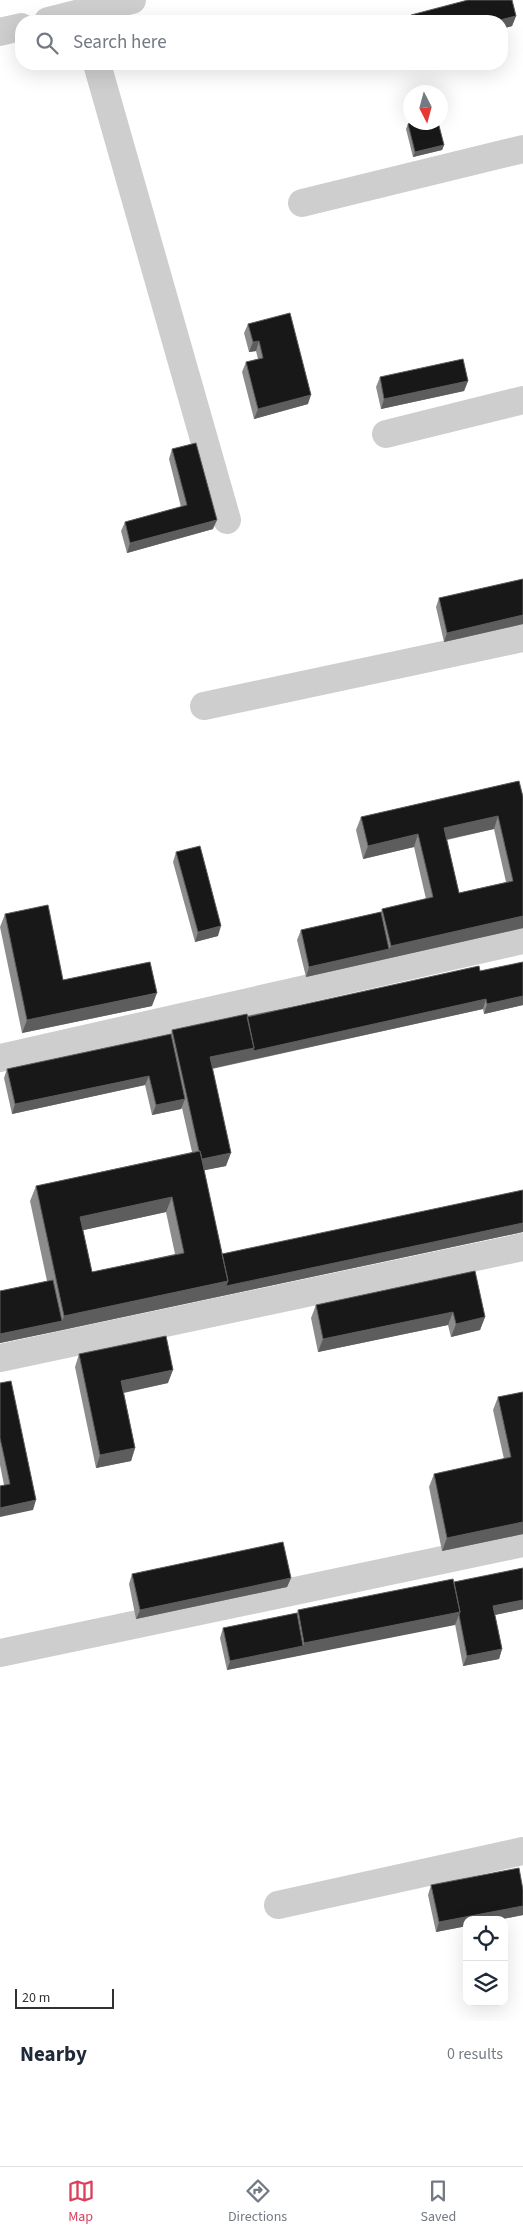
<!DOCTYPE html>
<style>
body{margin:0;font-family:"Source Sans 3",sans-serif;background:#f2f2f3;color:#1f2937}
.controls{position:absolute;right:15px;bottom:15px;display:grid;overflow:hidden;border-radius:10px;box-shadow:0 5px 20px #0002}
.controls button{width:45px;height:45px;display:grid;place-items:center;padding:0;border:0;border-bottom:1px solid #e0e1e3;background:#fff;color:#1f2937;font:25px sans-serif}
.compass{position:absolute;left:403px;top:85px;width:45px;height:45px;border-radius:50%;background:#fff;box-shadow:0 5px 20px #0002;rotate:174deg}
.scale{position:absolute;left:15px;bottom:12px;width:99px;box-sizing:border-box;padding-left:5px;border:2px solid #313131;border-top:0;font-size:14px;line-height:18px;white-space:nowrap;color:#313131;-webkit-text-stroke:4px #fff;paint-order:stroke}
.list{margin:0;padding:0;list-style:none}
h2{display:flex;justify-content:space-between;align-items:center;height:65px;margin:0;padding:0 20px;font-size:21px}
h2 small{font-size:16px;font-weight:400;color:#747a83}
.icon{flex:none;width:28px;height:28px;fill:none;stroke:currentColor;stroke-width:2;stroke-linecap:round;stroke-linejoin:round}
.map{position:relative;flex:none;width:523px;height:2021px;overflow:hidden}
.search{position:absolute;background:#fff;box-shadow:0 5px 20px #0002;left:15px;right:15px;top:15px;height:55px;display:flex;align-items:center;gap:12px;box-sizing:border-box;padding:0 18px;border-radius:20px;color:#747a83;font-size:19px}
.sheet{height:145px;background:#fff}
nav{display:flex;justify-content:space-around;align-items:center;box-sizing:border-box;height:70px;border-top:1px solid #e0e1e3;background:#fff;font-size:14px;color:#747a83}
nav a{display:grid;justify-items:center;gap:2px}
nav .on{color:#db3f5b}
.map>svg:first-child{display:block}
</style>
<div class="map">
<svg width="523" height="2021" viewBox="0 0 523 2021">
<rect width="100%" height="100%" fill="#fff"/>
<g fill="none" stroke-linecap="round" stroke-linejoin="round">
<!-- minor -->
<path stroke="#cecece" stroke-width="28" d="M48 21 132 0
M0 32 21 27
M97 64 227 520
M302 203 523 149
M386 434 523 400
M204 706 523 638
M0 1058 523 940
M0 1358 523 1247
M0 1653 523 1543
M278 1905 523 1851"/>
</g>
<!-- wall -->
<path fill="#8c8c8c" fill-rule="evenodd" d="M411 15 516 16 512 26 502 29V21H409Z
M408 124 444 145 442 150 413 157 406 129Z
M248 324 308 404 254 419 242 372 246 362 258 359 256 351 249 352 244 333Z
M380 377 468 381 464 391 381 409 376 387Z
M172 449 213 529 127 553 121 531 125 522 181 507 169 459Z
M523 579V624L444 642 436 607 439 598Z
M519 781 523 928 306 977 297 940 301 930 381 912 382 909 426 899 414 847 363 859 356 830 361 817ZM494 829 506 882 459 893 447 840Z
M176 852 218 936 195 942 173 862Z
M5 914 63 980 152 1006 22 1033 0 927Z
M523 962V1005L484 1014 483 1009 212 1069 226 1166 204 1170 222 1254 523 1232 0 1343V1291L47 1281 30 1201 36 1186 192 1152 182 1108 181 1109 152 1115 145 1085 12 1114 4 1078 7 1069 171 1034 172 1030 480 971ZM166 1212 175 1254 92 1272 83 1230Z
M475 1271 485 1317 480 1330 451 1337 448 1325 318 1352 311 1318 316 1305Z
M79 1354 168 1383 124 1393 135 1448 131 1461 96 1468 75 1367Z
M0 1383 33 1510 4 1485 0 1465Z
M523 1392V1534L442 1551 429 1487 434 1474 504 1459 493 1410 498 1397Z
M523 1568V1609L495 1615 502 1649 499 1659 463 1666 455 1624 227 1670 220 1638 223 1628 297 1613 298 1610 454 1582Z
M132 1574 291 1578 287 1587 136 1619 129 1584Z
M431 1885 523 1890V1915L436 1932 428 1895Z"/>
<!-- shaded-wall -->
<path fill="#5d5d5d" d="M516 16 512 26 502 29V21H496Z
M444 145 442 150 413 157 415 152Z
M259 341 256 351 249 352 253 342Z
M468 381 464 391 381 409 384 399Z
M311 395 308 404 254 419 258 409Z
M217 520 213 529 127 553 130 543Z
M523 615V624L444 642 447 633Z
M498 816 494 829 439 841 444 828Z
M418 834 414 847 363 859 368 846Z
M523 916V928L306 977 309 967 389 949 391 946Z
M221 926 218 936 195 942 198 932Z
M157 993 152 1006 22 1033 27 1020Z
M523 996V1005L484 1014 487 1004Z
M486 999 483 1009 205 1070 210 1057Z
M149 1076 145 1085 12 1114 15 1104Z
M185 1099 181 1109 152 1115 156 1105Z
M231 1153 226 1166 196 1172 201 1159Z
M172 1197 166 1212 75 1232 80 1217Z
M523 1223V1232L58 1331 64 1316 228 1281Z
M453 1312 448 1325 318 1352 323 1339Z
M485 1317 480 1330 451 1337 456 1324Z
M62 1321 58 1331 0 1343V1334Z
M173 1370 168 1383 117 1394 121 1381Z
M135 1448 131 1461 96 1468 100 1455Z
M36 1500 33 1510 0 1517V1508Z
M523 1522V1534L442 1551 447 1538Z
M291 1578 287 1587 136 1619 140 1610Z
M523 1600V1609L490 1616 493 1606Z
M460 1612 455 1625 227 1670 230 1661 303 1646 304 1643Z
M502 1649 499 1659 463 1666 467 1656Z
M523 1906V1915L498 1920H467V1926L436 1932 439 1922Z"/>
<!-- building -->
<path fill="#181818" stroke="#5d5d5d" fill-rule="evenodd" d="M468 0H512L516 16 496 21H413L411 15Z
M412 122H438L444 145 415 152 408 124Z
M290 313 311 395 258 409 246 362 263 358 259 341 253 342 248 324Z
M463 359 468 381 384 399 380 377Z
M196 443 217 520 130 543 125 522 187 505 172 449Z
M523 579V615L447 633 439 598Z
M519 781 523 797V916L391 946 382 909 433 897 418 834 368 846 361 817ZM498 816 513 881 459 893 444 828Z
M200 846 221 926 198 932 176 852Z
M48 905 63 980 150 962 157 993 27 1020 5 914Z
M381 912 389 949 309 967 301 930Z
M523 962V996L487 1004 486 999 253 1051 254 1048 247 1017 479 966 480 971Z
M247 1014 254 1048 210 1057 231 1153 202 1159 200 1151H199L172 1030Z
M171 1034 185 1099 156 1105 149 1076 15 1104 7 1069Z
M200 1151 228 1281 64 1316 36 1186ZM172 1197 184 1253 92 1272 80 1217Z
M523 1190V1223L226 1286 228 1281 222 1254Z
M475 1271 485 1317 456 1324 453 1312 323 1339 316 1305Z
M53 1280 62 1321 0 1334V1291Z
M166 1336 173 1370 121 1381 135 1448 100 1455 79 1354Z
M11 1381 36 1500 0 1508V1486L10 1484 0 1438V1383Z
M523 1392V1522L447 1538 434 1474 511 1457 498 1397Z
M283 1542 291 1578 140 1610 132 1574Z
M523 1568V1600L493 1606 502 1649 467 1656 459 1615 460 1612 454 1582Z
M453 1579 460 1612 304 1643 298 1610Z
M297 1613 303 1646 230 1661 223 1628Z
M519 1868 523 1890V1906L439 1922 431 1885Z"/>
</svg>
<div class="controls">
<button><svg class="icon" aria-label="locate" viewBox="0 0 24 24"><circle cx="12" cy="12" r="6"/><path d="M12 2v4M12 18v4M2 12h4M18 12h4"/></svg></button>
<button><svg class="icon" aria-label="layers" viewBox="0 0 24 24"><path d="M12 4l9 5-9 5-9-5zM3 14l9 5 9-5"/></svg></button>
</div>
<svg class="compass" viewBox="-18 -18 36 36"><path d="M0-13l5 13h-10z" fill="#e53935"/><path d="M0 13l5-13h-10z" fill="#747a83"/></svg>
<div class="scale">20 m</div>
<div class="search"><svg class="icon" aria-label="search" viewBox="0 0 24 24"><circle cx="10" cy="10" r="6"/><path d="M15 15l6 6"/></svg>Search here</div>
</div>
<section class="sheet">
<h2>Nearby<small>0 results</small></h2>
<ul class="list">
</ul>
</section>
<nav>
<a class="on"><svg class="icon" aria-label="map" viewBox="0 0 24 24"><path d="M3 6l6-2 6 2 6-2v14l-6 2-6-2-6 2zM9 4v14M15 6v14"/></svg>Map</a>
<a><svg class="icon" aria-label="directions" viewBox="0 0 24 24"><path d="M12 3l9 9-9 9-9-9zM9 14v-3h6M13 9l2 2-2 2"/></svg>Directions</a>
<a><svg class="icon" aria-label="saved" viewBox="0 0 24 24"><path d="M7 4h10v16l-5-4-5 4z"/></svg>Saved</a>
</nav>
